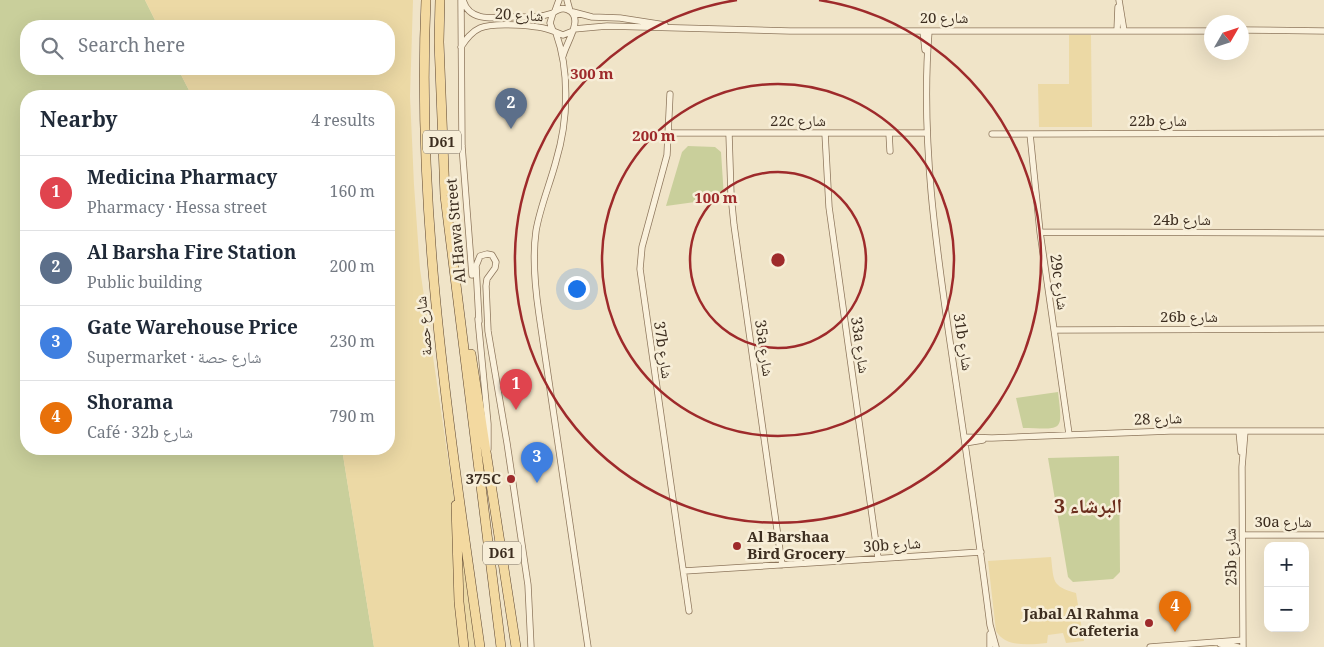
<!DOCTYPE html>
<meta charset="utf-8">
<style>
body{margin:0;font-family:Georgia,"Noto Naskh Arabic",serif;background:#f2f2f3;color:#1f2937}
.controls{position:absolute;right:15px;bottom:15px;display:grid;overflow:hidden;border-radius:10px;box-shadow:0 5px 20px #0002}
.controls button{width:45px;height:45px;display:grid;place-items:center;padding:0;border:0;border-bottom:1px solid #e0e1e3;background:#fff;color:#1f2937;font:25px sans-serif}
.compass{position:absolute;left:1204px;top:15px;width:45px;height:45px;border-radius:50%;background:#fff;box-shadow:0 5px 20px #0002;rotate:51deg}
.you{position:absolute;left:576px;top:288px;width:18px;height:18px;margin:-12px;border:4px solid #fff;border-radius:50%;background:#1a73e8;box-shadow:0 0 0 8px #1a73e833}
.badge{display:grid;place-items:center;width:32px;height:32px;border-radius:50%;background:#111827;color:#fff;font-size:16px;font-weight:700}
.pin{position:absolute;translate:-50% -41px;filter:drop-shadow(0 1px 2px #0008)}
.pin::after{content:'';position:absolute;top:26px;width:18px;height:15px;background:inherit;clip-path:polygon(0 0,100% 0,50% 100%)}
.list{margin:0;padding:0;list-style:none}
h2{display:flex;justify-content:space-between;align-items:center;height:65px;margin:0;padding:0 20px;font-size:21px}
h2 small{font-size:16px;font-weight:400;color:#747a83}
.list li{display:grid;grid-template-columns:32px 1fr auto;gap:15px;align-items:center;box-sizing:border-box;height:75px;padding:0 20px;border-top:1px solid #e0e1e3}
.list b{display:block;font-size:19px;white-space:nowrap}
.list p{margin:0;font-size:16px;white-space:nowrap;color:#747a83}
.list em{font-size:16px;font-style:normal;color:#747a83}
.icon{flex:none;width:28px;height:28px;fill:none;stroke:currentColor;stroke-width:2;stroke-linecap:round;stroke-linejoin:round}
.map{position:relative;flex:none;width:1324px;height:647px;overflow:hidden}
.search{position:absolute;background:#fff;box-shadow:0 5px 20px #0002;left:20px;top:20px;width:375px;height:55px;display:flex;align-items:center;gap:12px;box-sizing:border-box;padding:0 18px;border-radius:20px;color:#747a83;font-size:19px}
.panel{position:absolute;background:#fff;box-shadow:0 5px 20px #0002;left:20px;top:90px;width:375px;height:365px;border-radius:20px}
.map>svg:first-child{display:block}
</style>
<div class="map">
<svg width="1324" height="647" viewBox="0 0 1324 647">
<rect width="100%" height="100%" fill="#f0e4c8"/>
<!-- green -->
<path fill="#c9cf9b" d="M0 0H145L158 26H26V69H178L192 96H26V449H342L374 647H0Z
M688 146 715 147 721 152 724 198 666 206 682 152Z
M1058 392C1063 433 1063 429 1023 428L1016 398Z
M1119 456 1120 572 1113 579 1073 582 1068 577 1048 458Z"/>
<!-- sand -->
<path fill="#ecd9a5" d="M145 0H413L410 96 414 185 420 269 476 647H374L342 449H389V96H192L178 69H389V26H158Z
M1069 35H1091L1092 127H1039L1038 84H1069Z
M1051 557C1054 581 1051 586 1076 593L1084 641 1066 643 1063 633 1048 635 1047 643C1027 645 1005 647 996 631L988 561Z"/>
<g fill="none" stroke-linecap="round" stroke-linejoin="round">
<!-- street casing -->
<g stroke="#8d765c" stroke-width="7">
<path id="street" d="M461 0 462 146 472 275
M463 0C469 22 494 18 510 17 525 17 539 18 553 13
M567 0 570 11
M1119 0 1124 31
M555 11 559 0
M573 12 592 17 620 18 665 25
M574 29 607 26 790 31H1212
M1242 30 1324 31
M923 31 925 50
M929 31C920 142 937 253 953 362 966 450 979 537 990 625L996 647
M1117 31 1118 7
M556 33C570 72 568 121 556 161 550 184 540 207 536 231 532 259 535 287 539 314L588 647
M461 47C466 39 471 32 480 28 494 22 539 25 553 31
M563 56C566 43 585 17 568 10 563 7 558 9 553 13L550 23 553 31 563 35 573 31
M670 94 667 155 642 247 640 269 689 611
M669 133H926
M825 133 829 207 878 558
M889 133 890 151
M729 134 731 195 734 225 782 565
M992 134 1324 133
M1030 134 1040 232 1069 434
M1040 232 1324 233
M478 319 488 424V449
M479 321 476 266 480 256 487 254 492 255 496 262 495 268 487 279 486 286 488 331 507 443 528 585 531 647
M1054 330 1324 329
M1239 431 1241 452
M964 437 992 438 1170 431H1324
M965 443 983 440
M1243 535H1324
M684 571 981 552
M990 634V647
M1220 644 1238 647
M1150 647 1243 640
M1243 647 1242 467 1245 431"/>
</g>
<!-- primary casing -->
<g stroke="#5b4430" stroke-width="10">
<path id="primary" d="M426 0C416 217 450 433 480 647
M440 0 439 42 445 196 501 647
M471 354 516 647
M456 505 459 602 464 647"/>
</g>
<!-- street -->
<use href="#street" stroke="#faf1dc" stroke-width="5.5"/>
<!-- primary -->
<use href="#primary" stroke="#f3d9a0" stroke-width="9"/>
</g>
<!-- distance rings -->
<g fill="none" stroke="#9e2a2b" stroke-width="2.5">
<circle cx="778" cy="260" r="88"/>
<circle cx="778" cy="260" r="176"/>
<path d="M819 0A263 263 0 1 1 737 0"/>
</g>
<!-- markers -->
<g fill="#9e2a2b" stroke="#f7eed8" stroke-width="2">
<circle cx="511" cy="479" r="5"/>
<circle cx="737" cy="546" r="5"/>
<circle cx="1149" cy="623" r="5"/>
</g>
<g text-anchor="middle" stroke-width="5" stroke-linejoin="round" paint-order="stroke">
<!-- shield labels -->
<g fill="#f7eed8" stroke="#756857" stroke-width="1">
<rect x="423" y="130.5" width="38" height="23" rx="4"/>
<rect x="483" y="541.5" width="38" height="23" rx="4"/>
</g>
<g font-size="14" font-weight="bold" fill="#3d2e20">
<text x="442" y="147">D61</text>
<text x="502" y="558">D61</text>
</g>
<!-- street labels -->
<g font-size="15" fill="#3d2e20" stroke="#f7eed8">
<text transform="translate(519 15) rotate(3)" y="5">شارع 20</text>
<text x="944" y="23">شارع 20</text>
<text x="798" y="126">22c شارع</text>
<text x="1158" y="126">22b شارع</text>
<text x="1182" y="225">24b شارع</text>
<text transform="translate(456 231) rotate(-95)" y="5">Al Hawa Street</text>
<text transform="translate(1059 282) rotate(82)" y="5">29c شارع</text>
<text x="1189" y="322">26b شارع</text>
<text transform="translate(424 326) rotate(-96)" y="5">شارع حصة</text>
<text transform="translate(963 342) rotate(81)" y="5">31b شارع</text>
<text transform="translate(860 345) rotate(82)" y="5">33a شارع</text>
<text transform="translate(764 348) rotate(82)" y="5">35a شارع</text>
<text transform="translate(663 350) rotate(82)" y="5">37b شارع</text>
<text transform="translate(1158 419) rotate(-2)" y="5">شارع 28</text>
<text x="1283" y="527">30a شارع</text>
<text transform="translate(892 545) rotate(-4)" y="5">30b شارع</text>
<text transform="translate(1231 557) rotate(-91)" y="5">25b شارع</text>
</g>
<!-- poi labels -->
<g font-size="15" font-weight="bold" fill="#3d2e20" stroke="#f7eed8" text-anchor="end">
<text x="501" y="484">375C</text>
<text x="747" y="542" text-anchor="start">Al Barshaa<tspan x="747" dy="17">Bird Grocery</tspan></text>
<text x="1139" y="619">Jabal Al Rahma<tspan x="1139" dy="17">Cafeteria</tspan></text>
</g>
<!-- district labels -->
<g font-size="20" font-weight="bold" fill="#6b2e1e" stroke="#f7eed8">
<text x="1088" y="513">البرشاء 3</text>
</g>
</g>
<circle cx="778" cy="260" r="8" fill="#9e2a2b" stroke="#f7eed8" stroke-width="2.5"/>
<g font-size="15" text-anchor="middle" font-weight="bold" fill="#9e2a2b" stroke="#f7eed8" stroke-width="5" stroke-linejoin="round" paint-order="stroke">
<text x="592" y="79">300 m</text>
<text x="654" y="141">200 m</text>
<text x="716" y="203">100 m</text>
</g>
</svg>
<div class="controls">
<button>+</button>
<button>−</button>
</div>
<svg class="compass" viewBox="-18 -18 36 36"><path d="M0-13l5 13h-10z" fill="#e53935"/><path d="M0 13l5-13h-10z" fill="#747a83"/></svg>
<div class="you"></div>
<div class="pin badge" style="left:516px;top:410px;background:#e0444e">1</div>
<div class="pin badge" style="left:511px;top:129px;background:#5c6f8a">2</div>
<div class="pin badge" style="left:537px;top:483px;background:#3f7fe0">3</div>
<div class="pin badge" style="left:1175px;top:632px;background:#e8710a">4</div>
<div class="search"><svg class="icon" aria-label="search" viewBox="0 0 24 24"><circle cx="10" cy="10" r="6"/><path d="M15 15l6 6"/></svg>Search here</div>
<section class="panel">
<h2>Nearby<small>4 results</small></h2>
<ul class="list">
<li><span class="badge" style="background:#e0444e">1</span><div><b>Medicina Pharmacy</b><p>Pharmacy · Hessa street</p></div><em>160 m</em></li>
<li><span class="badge" style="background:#5c6f8a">2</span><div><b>Al Barsha Fire Station</b><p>Public building</p></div><em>200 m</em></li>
<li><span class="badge" style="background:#3f7fe0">3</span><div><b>Gate Warehouse Price</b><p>Supermarket · شارع حصة</p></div><em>230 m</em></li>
<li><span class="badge" style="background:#e8710a">4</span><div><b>Shorama</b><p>Café · 32b شارع</p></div><em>790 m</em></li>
</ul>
</section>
</div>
